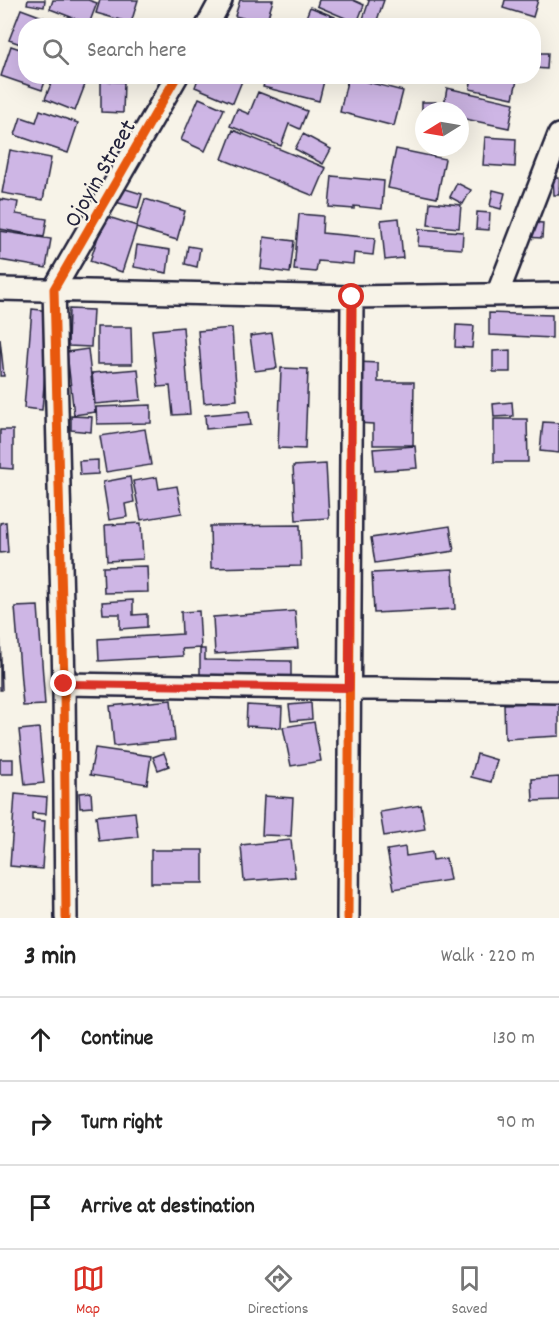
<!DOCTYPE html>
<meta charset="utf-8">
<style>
body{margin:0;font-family:Dekko,sans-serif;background:#f2f2f2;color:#222}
.compass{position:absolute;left:415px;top:102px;width:54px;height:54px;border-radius:50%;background:#fff;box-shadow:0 6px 24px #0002;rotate:259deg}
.stop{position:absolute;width:18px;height:18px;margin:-14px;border:4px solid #d93025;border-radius:50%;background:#fff}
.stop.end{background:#d93025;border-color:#fff;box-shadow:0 2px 6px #0008}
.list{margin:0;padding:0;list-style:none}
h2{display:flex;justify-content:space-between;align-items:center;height:78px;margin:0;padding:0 24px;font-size:26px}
h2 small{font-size:20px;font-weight:400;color:#767676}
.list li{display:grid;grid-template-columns:39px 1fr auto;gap:18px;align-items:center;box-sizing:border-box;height:84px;padding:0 24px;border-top:2px solid #e0e0e0}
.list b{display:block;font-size:22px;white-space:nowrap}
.list em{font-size:20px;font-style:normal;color:#767676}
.icon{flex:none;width:33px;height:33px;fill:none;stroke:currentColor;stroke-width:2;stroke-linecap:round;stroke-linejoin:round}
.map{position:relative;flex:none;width:559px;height:918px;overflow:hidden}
.search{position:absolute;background:#fff;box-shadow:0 6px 24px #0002;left:18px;right:18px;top:18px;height:66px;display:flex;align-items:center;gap:15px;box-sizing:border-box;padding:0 21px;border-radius:24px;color:#767676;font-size:22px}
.sheet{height:330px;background:#fff}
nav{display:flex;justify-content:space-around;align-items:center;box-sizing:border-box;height:84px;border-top:2px solid #e0e0e0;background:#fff;font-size:16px;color:#767676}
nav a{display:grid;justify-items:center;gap:3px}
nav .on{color:#d93025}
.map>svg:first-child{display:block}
</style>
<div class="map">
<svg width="559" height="918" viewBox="0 0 559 918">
<rect width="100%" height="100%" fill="#f7f3e8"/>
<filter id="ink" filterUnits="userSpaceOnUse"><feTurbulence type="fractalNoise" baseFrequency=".0167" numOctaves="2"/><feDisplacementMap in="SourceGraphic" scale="12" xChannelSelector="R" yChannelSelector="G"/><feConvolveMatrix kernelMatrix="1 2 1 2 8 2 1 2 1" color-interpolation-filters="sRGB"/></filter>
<g filter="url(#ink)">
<!-- building -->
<path fill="#ceb6e5" stroke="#22223b" stroke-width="1.5" d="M28 0H45L44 7 27 4Z
M53 0H88L97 3 89 24 50 9Z
M100 0H138L131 23 96 13Z
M240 0H273L266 24 235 16Z
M319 0H353L364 5 357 23 317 6Z
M368 0H384L375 26 361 25 369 1Z
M505 0H538L533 17 503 8Z
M310 7 335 17 332 26H320L305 20Z
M21 9 64 25 26 26V46L9 40Z
M494 21 512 26H493Z
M11 46 26 51V76H47L42 90 1 76Z
M534 53H548L547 69 534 68Z
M54 76H74L86 82 75 111 45 99Z
M199 76H244L233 103 195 87Z
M266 76H307L324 81 319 101 263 87Z
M472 76H518L513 98 470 89Z
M348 77 403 91 394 126 340 112Z
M101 81 124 82 123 113 101 112Z
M447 88 514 103 509 128 460 118V111H443Z
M258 92 307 111 300 129 289 124 281 146 230 126 237 109 249 114Z
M199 98 224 109 205 151 181 140Z
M422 102H436V111L422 112Z
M40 110 78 123 68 153 15 135 21 117 36 122Z
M233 130 326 168 314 196 222 159Z
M303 134 331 149 323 164 295 149Z
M485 137 516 139 515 167 483 165Z
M396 149 445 159 437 198 388 188Z
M10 150 51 158 43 200 2 193Z
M332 176 384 181 382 209 354 206V209L329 207Z
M553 178H559V195H554Z
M457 183 471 190 463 204 450 197Z
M119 187 142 194 138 208 115 202Z
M493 190 505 193 501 209 490 206Z
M0 199 18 202 16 214 47 219 44 237 0 229Z
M145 199 185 211 177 240 136 228Z
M430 202 461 205 459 228 428 225Z
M477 212 490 213 489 230 476 229Z
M299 214 323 216 322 233 375 238 373 255 354 253 353 264 318 261 316 272 294 270Z
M105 216 137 226 122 272 90 261Z
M399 218 403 258 385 260 381 220Z
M525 222 543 223 542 238 524 237Z
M419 229 463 232 462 249 418 246Z
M0 231 51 239 46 268 0 260Z
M264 237 294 241 290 273 261 269Z
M137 245 170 250 167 273 134 267Z
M188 246 200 248 197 267 185 264Z
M32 309 50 311 42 410 24 408Z
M69 309 93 310 91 347 68 346Z
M489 313 552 315V338L489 335Z
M456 325 474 326 472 348 455 347Z
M97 327H131L132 364H97Z
M183 327 190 414 173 415 170 386 158 387 152 330Z
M232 328 237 400 204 403 198 331Z
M272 333 277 368 255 371 250 336Z
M0 339 4 376H0Z
M88 349 95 412 74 415 67 352Z
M510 350V372H493V351Z
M358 362 378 363V382H414L413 445H373V424L357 423Z
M281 368 308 369 305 449 278 448Z
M138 369 141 400 95 404 92 373Z
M512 402 513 416 494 417 493 404Z
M151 405V423L97 424 96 407Z
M249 411 251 425 206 429 205 415Z
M71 416 92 417 91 432 71 430Z
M494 419H527L528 462H494Z
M543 422 559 423V453L540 451Z
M145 429 151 465 106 472 100 436Z
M0 430H13V469L0 468Z
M415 446 417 468 375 471 373 449Z
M98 460V474L80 475 79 461Z
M326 464 329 518 296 520 293 466Z
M130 477 134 502 125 504 127 517 109 520 103 482Z
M157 477 159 489 177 486 182 513 141 520 133 481Z
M6 522 8 552 0 553V523Z
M141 523 143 559 107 561 105 525Z
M300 525 301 566 211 568 210 526Z
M450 526 454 551 375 563 371 538Z
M147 566 148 592 104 593 103 567Z
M453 569 455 609 374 613 372 573Z
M133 600V615L147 614V627L120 629V614H103L102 602Z
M38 606 45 705 23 706 15 607Z
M199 611 201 648 182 649 183 656 99 661 98 639 182 634 181 612Z
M295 611 298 648 215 654 213 617Z
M0 630 2 690H0Z
M200 649H205V660L291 661V676L200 675Z
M171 700 175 740 114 746 110 706Z
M559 702V736L505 739 504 704Z
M311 703 312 719 291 721 289 705Z
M247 705 282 707 281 728 246 726Z
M314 722 321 761 291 766 283 727Z
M39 728 44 783 25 785 19 730Z
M95 748 151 756 147 784 90 775Z
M164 753 169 766 158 770 153 757Z
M477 754 497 760 491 782 471 777Z
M0 759H13V774H0Z
M559 777V800L533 801 532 779Z
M91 792 92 807 80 808 79 793Z
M15 794 47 797 46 814 32 813V820L45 821 42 869 10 866Z
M264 796 293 798 291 836 262 835Z
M421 805 425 829 384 836 380 812Z
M135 812 138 837 99 841 96 816Z
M291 840 295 877 244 881 241 845Z
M405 847 406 856 432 852 433 860 446 858 450 880 394 889 387 850Z
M151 850H203V883H151Z"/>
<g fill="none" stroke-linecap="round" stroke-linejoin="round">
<!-- minor casing -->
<g stroke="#22223b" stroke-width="26">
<path id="minor" d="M207 26 221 0
M0 289 352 297 559 294
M497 295 559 135
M64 684 559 692
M66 918 64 684 54 289 177 76
M348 918 352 297"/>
</g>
<!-- minor -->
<use href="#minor" stroke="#f7f3e8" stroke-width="21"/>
<!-- cycleway casing -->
<g stroke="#f7f3e8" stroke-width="13">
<path id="cycleway" d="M66 918 64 684 54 289 177 76
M348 918 352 297"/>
</g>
<!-- cycleway -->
<use href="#cycleway" stroke="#e8590c" stroke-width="9"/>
</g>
</g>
<g fill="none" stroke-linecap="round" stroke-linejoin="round" filter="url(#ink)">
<!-- route -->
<path stroke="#d93025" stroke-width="8" d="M64 684 349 688 352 297"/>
</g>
<g text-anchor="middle" stroke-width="4.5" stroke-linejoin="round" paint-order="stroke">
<!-- street labels -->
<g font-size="24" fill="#22223b" stroke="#f7f3e8">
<text transform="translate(99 173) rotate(-60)" y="8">Ojoyin Street</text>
</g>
</g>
</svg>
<svg class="compass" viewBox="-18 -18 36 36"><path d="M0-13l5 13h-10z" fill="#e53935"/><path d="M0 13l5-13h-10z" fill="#767676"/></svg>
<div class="stop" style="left:352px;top:297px"></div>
<div class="stop end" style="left:64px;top:684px"></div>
<div class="search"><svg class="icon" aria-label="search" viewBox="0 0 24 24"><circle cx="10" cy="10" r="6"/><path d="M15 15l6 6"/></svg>Search here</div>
</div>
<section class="sheet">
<h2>3 min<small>Walk · 220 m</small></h2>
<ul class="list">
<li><svg class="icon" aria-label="ahead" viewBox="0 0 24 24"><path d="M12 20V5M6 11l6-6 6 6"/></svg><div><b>Continue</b></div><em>130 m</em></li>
<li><svg class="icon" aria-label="right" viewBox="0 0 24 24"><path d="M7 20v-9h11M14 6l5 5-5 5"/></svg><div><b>Turn right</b></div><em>90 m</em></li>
<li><svg class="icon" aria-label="arrive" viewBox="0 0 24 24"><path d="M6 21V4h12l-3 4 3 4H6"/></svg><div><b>Arrive at destination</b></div></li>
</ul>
</section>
<nav>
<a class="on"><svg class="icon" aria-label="map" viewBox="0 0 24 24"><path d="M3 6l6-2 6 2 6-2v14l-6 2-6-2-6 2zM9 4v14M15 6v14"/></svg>Map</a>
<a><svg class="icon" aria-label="directions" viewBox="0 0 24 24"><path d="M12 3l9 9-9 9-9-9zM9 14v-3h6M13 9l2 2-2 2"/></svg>Directions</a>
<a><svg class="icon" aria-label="saved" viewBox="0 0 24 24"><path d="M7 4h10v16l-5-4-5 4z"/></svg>Saved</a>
</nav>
